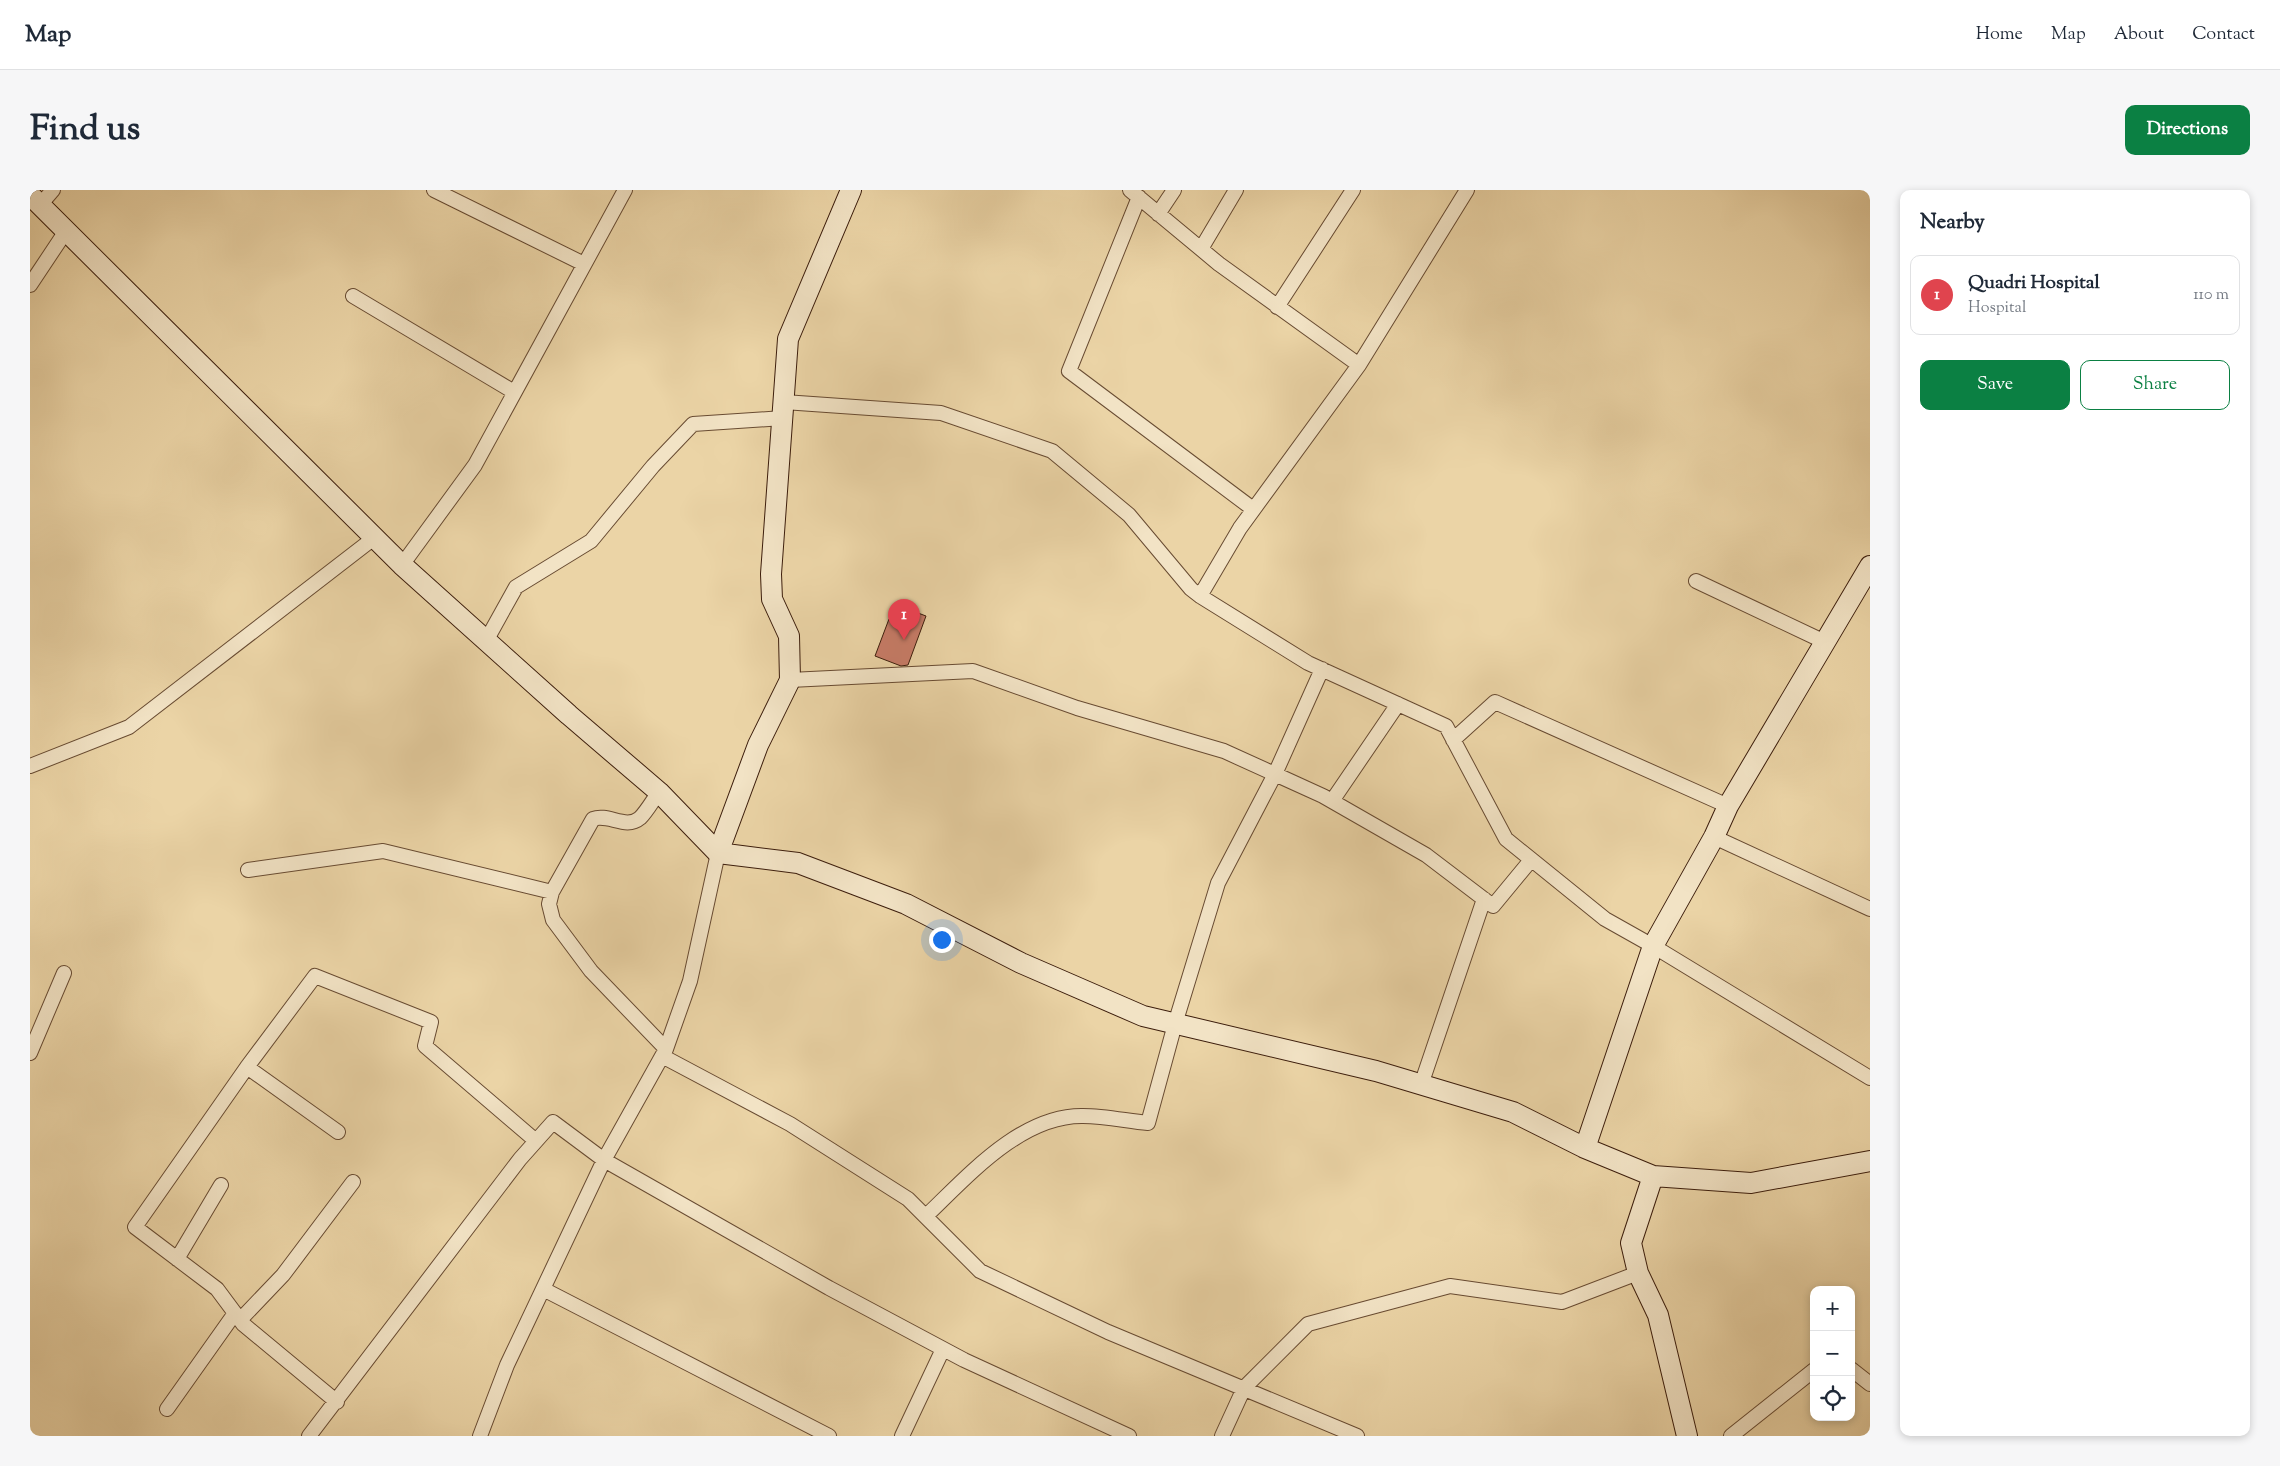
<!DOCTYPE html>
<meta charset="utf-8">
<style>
body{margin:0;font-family:"Sorts Mill Goudy",serif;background:#f6f6f7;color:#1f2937}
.controls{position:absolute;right:15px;bottom:15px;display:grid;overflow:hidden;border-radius:10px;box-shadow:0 2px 8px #0003}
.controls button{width:45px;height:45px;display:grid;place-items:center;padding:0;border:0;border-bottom:1px solid #e0e1e3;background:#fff;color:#1f2937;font:25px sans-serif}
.you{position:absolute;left:911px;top:749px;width:18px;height:18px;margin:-12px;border:4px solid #fff;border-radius:50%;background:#1a73e8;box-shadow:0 0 0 8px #1a73e833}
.badge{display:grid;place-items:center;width:32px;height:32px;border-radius:50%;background:#0b8043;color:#fff;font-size:16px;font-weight:700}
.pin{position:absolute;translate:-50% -41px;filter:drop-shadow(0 1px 2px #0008)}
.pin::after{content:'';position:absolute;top:26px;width:18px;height:15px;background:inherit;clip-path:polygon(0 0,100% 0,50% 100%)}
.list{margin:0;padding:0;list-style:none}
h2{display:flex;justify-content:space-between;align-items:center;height:65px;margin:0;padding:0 20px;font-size:21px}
h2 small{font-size:16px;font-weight:400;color:#747a83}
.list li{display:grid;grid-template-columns:32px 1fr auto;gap:15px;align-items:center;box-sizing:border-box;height:80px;margin:0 10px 10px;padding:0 10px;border:1px solid #e0e1e3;border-radius:10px}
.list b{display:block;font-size:19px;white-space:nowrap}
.list p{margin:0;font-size:16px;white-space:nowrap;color:#747a83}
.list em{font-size:16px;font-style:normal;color:#747a83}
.actions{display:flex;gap:10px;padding:15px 20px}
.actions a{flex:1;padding:11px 0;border:1px solid #0b8043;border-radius:10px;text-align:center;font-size:18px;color:#0b8043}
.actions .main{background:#0b8043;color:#fff}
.icon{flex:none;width:28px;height:28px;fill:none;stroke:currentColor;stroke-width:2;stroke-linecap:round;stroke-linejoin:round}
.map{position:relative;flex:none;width:1840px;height:1246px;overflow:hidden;border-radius:10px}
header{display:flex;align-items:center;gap:30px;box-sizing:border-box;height:70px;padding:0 25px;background:#fff;border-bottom:1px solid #e0e1e3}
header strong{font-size:24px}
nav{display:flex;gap:28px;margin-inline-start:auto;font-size:18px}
.intro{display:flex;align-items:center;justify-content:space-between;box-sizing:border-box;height:120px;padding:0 30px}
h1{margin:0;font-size:35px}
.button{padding:12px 22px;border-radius:10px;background:#0b8043;color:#fff;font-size:18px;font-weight:700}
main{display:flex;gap:30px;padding:0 30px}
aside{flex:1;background:#fff;border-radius:10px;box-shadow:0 2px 8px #0003}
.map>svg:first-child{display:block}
</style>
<header>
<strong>Map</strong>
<nav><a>Home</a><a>Map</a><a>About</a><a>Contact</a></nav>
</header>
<div class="intro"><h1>Find us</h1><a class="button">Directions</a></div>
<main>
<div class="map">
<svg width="1840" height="1246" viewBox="0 0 1840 1246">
<rect width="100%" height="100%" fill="#ebd4a6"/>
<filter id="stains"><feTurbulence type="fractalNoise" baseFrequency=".004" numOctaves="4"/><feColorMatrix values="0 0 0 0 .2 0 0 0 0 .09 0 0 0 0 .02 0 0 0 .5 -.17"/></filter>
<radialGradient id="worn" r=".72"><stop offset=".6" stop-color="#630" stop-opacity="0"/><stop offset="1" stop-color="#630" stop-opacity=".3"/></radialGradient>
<!-- building -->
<path fill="#c87c68" stroke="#3c1d0c" d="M880 420 896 426 878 475 871 476 845 466 859 429 874 434Z"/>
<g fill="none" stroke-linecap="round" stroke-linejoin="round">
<!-- street casing -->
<g stroke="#684b32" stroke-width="16">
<path id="street" d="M404 0 554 74
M1100 0 1189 74 1329 175 1437 0
M1109 7 1039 181 1223 319
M10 15 23 0
M1128 24 1144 0
M1171 59 1206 0
M0 95 36 41
M323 106 484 202
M1247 117 1323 0
M754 212 911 223 1022 261 1099 325 1161 399 1170 406 1278 473 1416 536 1476 649 1575 729 1623 756 1840 888
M372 375 445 275 595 0
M1666 391 1795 452
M1170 406 1210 338 1329 175
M456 451 486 397 561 351 623 276 663 234 753 228
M760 490 943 481 1047 518 1194 561 1293 606 1396 665 1463 716 1501 670
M1423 550 1465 512 1698 616
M0 576 99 537 344 348
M629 602C623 610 617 621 610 628 596 640 578 623 563 629L522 702 519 714 523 730 561 781 636 859
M1302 611 1368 514
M1684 647 1840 719
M218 680 353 661 522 702
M0 863 34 783
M632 866 760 934 878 1009 950 1081 1078 1142 1327 1246
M217 877 308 942
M1391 895 1454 709
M896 1026C938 986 991 925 1053 926 1075 926 1097 931 1118 933L1145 834 1188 693 1245 584 1292 479
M147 1069 191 995
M513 1099 799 1246
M210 1130 253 1085 323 992
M1821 1179 1840 1194
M307 1212 213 1134 187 1099 105 1037 217 877 285 786 401 832 395 856 506 951
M137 1219 205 1123
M279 1246 490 969 523 932 574 970 799 1098 934 1170 1099 1246
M450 1246 477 1175 574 970 636 859 660 791 688 663
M872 1246 913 1159
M1192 1246 1214 1198 1278 1134 1420 1096 1532 1112 1608 1083
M1701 1246 1784 1180"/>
</g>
<!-- secondary casing -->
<g stroke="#3c1d0c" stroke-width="22">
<path id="secondary" d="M0 5 372 375 539 525 629 602 688 663 768 673 876 714 991 773 1113 826 1346 881 1483 922 1555 958 1623 986 1721 993 1840 971
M688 663 728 555 760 490 759 446 742 409 741 384 758 149 821 0
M1555 958 1623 756 1684 647 1698 616 1840 376
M1623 986 1601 1053 1608 1083 1628 1125 1657 1246"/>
</g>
<!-- street -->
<use href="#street" stroke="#f2e3c5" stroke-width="14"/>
<!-- secondary -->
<use href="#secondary" stroke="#f2e3c5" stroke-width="20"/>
</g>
<rect width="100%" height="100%" filter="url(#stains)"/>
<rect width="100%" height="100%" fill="url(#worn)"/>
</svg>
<div class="controls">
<button>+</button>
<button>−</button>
<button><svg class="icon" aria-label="locate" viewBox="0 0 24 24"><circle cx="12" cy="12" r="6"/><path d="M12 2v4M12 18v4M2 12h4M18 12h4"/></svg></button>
</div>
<div class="you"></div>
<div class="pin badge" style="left:874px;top:450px;background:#e0444e">1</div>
</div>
<aside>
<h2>Nearby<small></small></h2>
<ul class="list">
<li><span class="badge" style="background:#e0444e">1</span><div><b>Quadri Hospital</b><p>Hospital</p></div><em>110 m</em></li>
</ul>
<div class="actions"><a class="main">Save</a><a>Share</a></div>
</aside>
</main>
